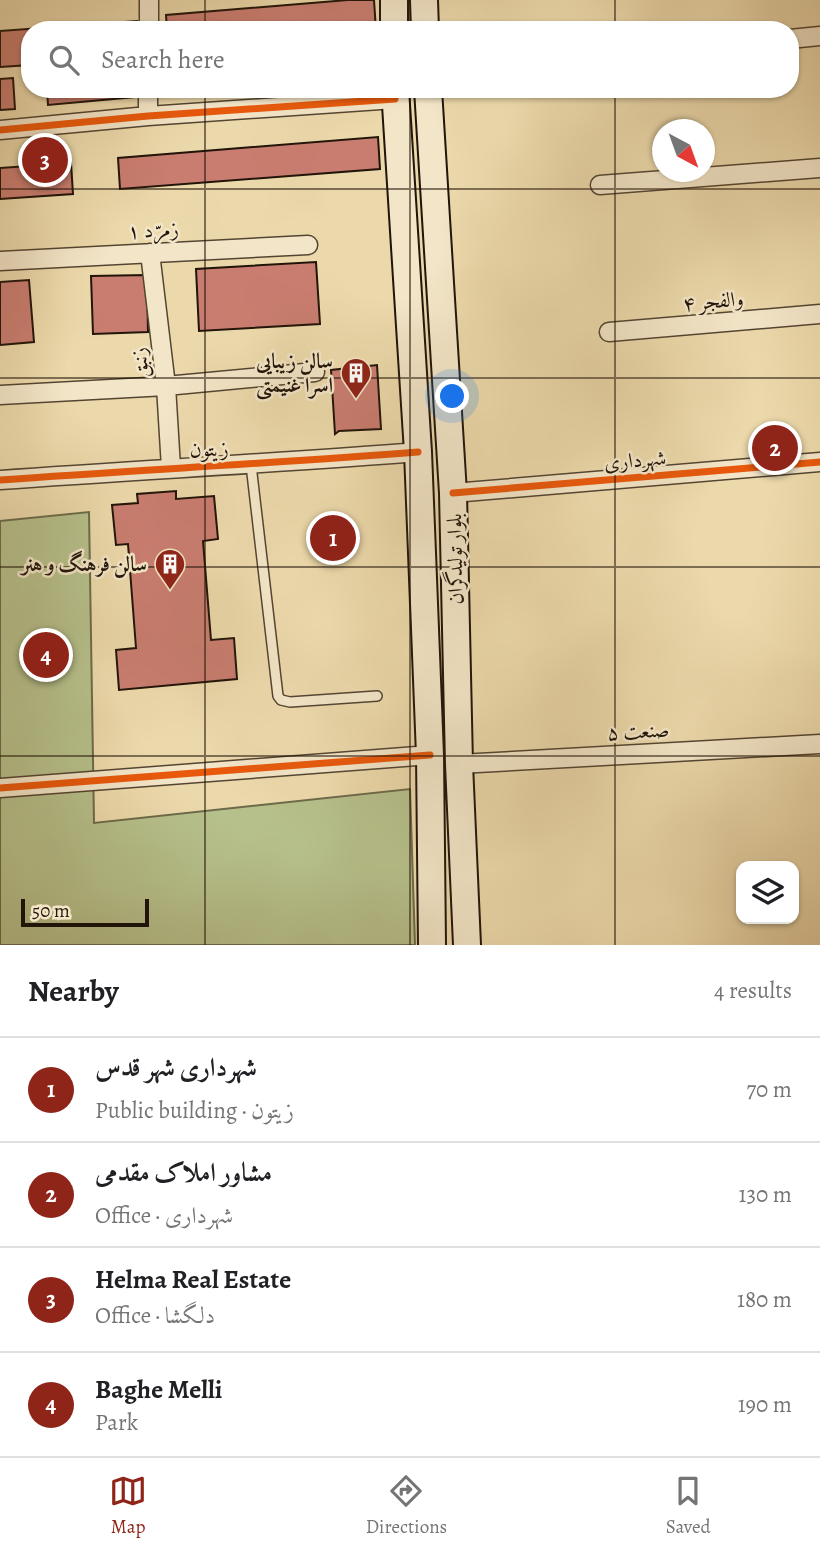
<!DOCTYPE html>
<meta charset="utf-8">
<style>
body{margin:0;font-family:Alegreya,Amiri,serif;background:#f6f6f6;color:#202124}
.controls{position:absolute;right:21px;bottom:21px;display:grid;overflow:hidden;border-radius:14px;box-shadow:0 2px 5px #0004}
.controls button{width:63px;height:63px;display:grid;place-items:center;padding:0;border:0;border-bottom:2px solid #e0e0e0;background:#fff;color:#202124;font:35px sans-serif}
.compass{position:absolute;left:652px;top:119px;width:63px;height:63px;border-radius:50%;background:#fff;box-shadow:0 2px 5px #0004;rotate:139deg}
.scale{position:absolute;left:21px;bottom:18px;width:128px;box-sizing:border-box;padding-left:7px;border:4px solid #211409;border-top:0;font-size:19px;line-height:24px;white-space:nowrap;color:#211409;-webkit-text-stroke:5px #f3e6c8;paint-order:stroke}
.you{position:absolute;left:453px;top:397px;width:24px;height:24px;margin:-18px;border:5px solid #fff;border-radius:50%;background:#1a73e8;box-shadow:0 0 0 10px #1a73e833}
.badge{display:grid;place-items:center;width:46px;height:46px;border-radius:50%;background:#8f2418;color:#fff;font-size:23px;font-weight:700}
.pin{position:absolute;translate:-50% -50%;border:4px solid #fff;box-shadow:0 2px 7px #0006}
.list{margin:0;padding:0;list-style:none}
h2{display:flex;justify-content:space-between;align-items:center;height:91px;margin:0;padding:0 28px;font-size:30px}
h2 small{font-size:23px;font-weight:400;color:#757577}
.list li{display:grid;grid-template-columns:46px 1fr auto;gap:21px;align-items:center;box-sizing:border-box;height:105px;padding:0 28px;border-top:2px solid #e0e0e0}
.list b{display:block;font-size:26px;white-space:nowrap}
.list p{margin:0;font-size:23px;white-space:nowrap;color:#757577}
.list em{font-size:23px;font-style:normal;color:#757577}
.icon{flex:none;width:38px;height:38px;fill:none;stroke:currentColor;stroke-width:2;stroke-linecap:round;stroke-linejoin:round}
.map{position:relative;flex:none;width:820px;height:945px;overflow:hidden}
.search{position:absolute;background:#fff;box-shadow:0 2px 5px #0004;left:21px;right:21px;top:21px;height:77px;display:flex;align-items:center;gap:18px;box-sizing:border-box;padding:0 24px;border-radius:28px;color:#757577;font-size:26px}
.sheet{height:511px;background:#fff}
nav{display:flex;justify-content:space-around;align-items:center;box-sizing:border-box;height:98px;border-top:2px solid #e0e0e0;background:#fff;font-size:19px;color:#757577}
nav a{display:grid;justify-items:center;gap:4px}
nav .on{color:#8f2418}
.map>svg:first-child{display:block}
</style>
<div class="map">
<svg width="820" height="945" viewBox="0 0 820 945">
<rect width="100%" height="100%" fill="#ecd9ab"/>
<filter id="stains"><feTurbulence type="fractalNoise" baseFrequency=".00286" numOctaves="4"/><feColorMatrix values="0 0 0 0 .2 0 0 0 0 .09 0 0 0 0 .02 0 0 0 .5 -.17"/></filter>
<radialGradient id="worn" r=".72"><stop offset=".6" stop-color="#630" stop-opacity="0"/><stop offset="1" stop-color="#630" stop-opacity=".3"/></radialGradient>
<!-- green -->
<path fill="#b6c08b" stroke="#6c6a4a" stroke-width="2" d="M89 512 94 823 410 789 415 945H0V521Z"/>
<!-- building -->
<path fill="#c97d70" stroke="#211409" stroke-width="2" d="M348 0H374L376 30H167L166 15Z
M137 21V30H30V65L0 67V31Z
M13 78 15 109 0 110V79Z
M47 89H145L146 96 48 105Z
M169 89H239L170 95Z
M378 137 380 169 120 189 118 158Z
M71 163 73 194 0 199V168Z
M316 262 320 324 199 331 196 269Z
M147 275 148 332 93 334 91 276Z
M29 280 34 342 0 345V282Z
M377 365 381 429 339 431 335 434 331 370Z
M176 491V499L214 496 218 539 203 541 211 640 234 638 237 679 119 690 116 650 136 648 128 544 116 545 112 505 138 503 137 494Z"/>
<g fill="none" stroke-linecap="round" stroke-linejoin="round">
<!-- service casing -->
<g stroke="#544532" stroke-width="12">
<path id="service" d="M251 465 278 696 281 700 290 702 377 696"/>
</g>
<!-- minor casing -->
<g stroke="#544532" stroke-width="21">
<path id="minor" d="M149 30V0
M790 39 820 36
M148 116V89
M0 130 148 116 395 99
M600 185 820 168
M150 253 166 386 171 468
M0 261 308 245
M609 332 820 314
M0 395 166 386 315 372
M0 480C139 470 279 463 418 452
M453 493 820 462
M459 764 820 744
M0 788 430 755"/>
</g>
<!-- secondary casing -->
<g stroke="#211409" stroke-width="30">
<path id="secondary" d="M394 0V30
M424 0 425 30
M395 89 418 452 430 755 432 945
M428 89 453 493 459 764 467 945"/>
</g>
<!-- service -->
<use href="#service" stroke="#f3e6c8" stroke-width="9"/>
<!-- minor -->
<use href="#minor" stroke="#f3e6c8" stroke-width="18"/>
<!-- secondary -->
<use href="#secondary" stroke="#f3e6c8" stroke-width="26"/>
<!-- cycleway casing -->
<g stroke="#f3e6c8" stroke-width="11">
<path id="cycleway" d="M0 130 148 116 395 99
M0 480C139 470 279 463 418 452
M453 493 820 462
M0 788 430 755"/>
</g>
<!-- cycleway -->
<use href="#cycleway" stroke="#e8590c" stroke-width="7"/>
</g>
<!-- grid -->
<path fill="none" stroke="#211409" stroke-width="2" stroke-opacity="0.55" d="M205 0V30M410 0V30M615 0V30M205 89V945M410 89V945M615 89V945M0 189H820M0 378H820M0 567H820M0 756H820"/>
<!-- icons -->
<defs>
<g id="building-pin" transform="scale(1.575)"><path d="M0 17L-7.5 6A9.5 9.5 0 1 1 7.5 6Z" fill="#8f2418" stroke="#f3e6c8"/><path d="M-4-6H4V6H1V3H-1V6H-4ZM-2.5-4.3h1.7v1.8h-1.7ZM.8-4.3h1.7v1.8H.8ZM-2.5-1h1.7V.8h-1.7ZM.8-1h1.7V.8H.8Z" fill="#fff"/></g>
</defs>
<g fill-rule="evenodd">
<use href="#building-pin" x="356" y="373"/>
<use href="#building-pin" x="170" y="564"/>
</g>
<g text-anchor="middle" stroke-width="5" stroke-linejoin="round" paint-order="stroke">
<!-- street labels -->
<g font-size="21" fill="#211409" stroke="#f3e6c8">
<text transform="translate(153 230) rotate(-3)" y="7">زمرّد ۱</text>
<text transform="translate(713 301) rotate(-5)" y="7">والفجر ۴</text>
<text transform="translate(140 363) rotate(-97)" y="7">زنبق</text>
<text transform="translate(209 449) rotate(-2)" y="7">زیتون</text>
<text transform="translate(635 460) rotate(-5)" y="7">شهرداری</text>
<text transform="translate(455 559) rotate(-91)" y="7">بلوار تولیدگران</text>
<text transform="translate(638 731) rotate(-3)" y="7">صنعت ۵</text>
</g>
<!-- poi labels -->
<g font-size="21" font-weight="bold" fill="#211409" stroke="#f3e6c8" text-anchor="end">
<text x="333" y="368">سالن زیبایی<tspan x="333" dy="24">اسرا غنیمتی</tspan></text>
<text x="147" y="571">سالن فرهنگ و هنر</text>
</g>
</g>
<rect width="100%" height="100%" filter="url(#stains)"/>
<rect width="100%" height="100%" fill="url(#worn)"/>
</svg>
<div class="controls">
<button><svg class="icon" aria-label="layers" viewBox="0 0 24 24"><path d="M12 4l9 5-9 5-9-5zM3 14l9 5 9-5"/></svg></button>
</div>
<svg class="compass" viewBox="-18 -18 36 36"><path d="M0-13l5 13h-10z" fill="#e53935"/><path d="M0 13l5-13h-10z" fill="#757577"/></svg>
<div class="scale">50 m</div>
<div class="you"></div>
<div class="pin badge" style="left:333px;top:538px">1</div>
<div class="pin badge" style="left:775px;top:448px">2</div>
<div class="pin badge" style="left:45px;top:160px">3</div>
<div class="pin badge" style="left:46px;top:655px">4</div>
<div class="search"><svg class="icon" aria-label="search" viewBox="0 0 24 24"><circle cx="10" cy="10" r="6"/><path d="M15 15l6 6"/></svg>Search here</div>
</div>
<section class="sheet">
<h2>Nearby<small>4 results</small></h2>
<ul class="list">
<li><span class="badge">1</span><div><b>شهرداری شهر قدس</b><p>Public building · زیتون</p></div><em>70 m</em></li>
<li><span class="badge">2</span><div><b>مشاور املاک مقدمی</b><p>Office · شهرداری</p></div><em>130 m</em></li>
<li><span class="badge">3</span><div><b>Helma Real Estate</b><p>Office · دلگشا</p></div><em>180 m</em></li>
<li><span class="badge">4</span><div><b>Baghe Melli</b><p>Park</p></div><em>190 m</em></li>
</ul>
</section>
<nav>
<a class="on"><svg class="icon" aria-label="map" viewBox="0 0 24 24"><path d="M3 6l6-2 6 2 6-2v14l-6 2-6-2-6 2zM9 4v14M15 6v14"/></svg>Map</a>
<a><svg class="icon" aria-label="directions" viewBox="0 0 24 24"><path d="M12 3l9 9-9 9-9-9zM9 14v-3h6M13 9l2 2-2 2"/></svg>Directions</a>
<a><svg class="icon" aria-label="saved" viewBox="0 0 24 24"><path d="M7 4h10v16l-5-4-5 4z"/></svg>Saved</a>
</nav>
